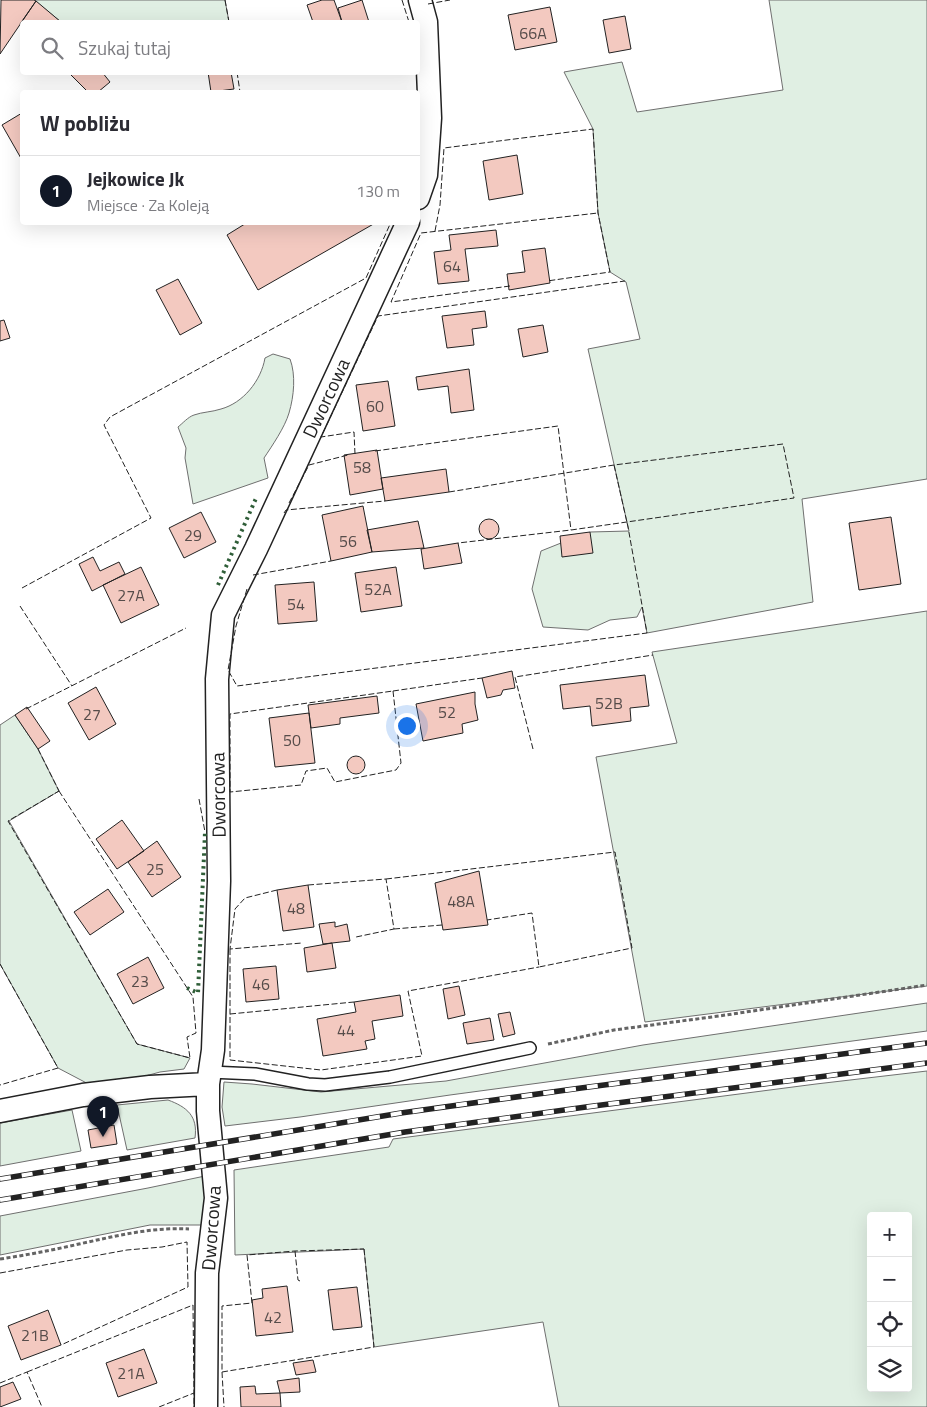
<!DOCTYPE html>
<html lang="pl">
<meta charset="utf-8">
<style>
body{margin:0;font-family:"Titillium Web",sans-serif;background:#f7f7f7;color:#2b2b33}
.controls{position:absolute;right:15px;bottom:15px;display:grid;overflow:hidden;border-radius:5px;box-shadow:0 5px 20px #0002}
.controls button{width:45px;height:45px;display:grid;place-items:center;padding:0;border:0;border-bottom:1px solid #e1e1e2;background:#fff;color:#2b2b33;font:25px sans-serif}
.you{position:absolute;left:406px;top:725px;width:18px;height:18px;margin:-12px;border:4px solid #fff;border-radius:50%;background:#1a73e8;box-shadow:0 0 0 8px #1a73e833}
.badge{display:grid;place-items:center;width:32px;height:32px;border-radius:50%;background:#111827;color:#fff;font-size:16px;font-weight:700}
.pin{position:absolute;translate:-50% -41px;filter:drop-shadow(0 1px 2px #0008)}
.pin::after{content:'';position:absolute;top:26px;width:18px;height:15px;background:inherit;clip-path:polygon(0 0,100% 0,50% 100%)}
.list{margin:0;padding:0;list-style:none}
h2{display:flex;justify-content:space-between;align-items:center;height:65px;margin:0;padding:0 20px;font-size:21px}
h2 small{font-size:16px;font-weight:400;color:#7c7c81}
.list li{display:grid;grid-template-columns:32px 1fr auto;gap:15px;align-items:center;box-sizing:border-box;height:70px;padding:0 20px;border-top:1px solid #e1e1e2}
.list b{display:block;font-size:19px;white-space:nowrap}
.list p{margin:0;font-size:16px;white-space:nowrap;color:#7c7c81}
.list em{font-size:16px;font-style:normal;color:#7c7c81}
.icon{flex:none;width:28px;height:28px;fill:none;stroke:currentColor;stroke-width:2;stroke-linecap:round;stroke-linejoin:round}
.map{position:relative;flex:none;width:927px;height:1407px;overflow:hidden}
.search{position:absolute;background:#fff;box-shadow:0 5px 20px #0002;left:20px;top:20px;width:400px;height:55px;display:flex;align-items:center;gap:12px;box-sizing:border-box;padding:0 18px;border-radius:5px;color:#7c7c81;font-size:19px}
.panel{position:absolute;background:#fff;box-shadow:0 5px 20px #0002;left:20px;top:90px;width:400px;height:135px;border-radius:5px}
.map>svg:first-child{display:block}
</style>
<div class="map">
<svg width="927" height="1407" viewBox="0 0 927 1407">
<rect width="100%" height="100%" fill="#fff"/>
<!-- green -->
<path fill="#e0efe3" stroke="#6f6f6f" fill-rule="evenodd" d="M34 0H225L229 22H61Z
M769 0H927V479L802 499 813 602 647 633 642 607 637 617 610 620 588 630 543 627 532 589 541 551 561 543 563 557 590 532 629 531 588 349 640 339 626 282 610 272 598 213 593 129 564 72 622 62 637 112 783 90Z
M273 354 290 359C296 375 294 396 289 413 285 427 272 446 264 458L268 478 193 504 185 458 186 448 178 427C183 423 188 417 194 415 202 412 212 412 221 409 243 403 261 381 265 358Z
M927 611V986L645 1022 596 757 677 743 652 652Z
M15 715 38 749 59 791 9 821 137 1044 190 1058 184 1069 160 1072 98 1089 58 1068 0 964V725Z
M927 1003V1031L450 1095 300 1117 225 1126 222 1107 224 1082 252 1084 321 1092 446 1081 643 1045Z
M927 1071V1407H559L543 1322 374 1347 364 1249 235 1255 234 1170 389 1147 393 1139 816 1084ZM871 1216H908V1388H871Z
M168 1100C187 1107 198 1116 195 1138L127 1150 117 1105Z
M72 1110 81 1151 0 1166V1123Z
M205 1176 207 1225H150L0 1255V1216L148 1188Z"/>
<!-- building -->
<path fill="#f3c9c0" stroke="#222" d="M1 0H34L36 1 0 54Z
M322 0H334L342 22H313L307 5Z
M362 0 369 22H342L338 8Z
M36 1 61 22H22V26L20 24Z
M550 7 557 42 515 50 508 15Z
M625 16 631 49 609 53 603 20Z
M68 72H102L110 82 98 92H88Z
M208 72H231L234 89 211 92Z
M22 113V160L2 125Z
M517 155 523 194 489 200 483 161Z
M248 222H377L258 290 227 235Z
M496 230 498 246 465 249 469 281 438 284 434 252 451 250 449 235Z
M545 248 550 283 509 290 507 274 525 272 522 251Z
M178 279 202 323 180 335 156 290Z
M485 311 487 327 472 329 474 345 447 348 442 316Z
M4 320 10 338 0 341V321Z
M543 325 548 352 523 357 518 329Z
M469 369 474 410 451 413 448 386 418 390 416 377Z
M388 381 395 426 363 431 356 385Z
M377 450 383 489 350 495 344 455Z
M446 469 449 492 385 501 381 478Z
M363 506 372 552 331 561 322 515Z
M201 512 216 542 184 558 169 528Z
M891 517 901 584 859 590 849 523Z
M479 529a10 10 0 1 1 20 0a10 10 0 1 1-20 0Z
M418 521 424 548 372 552 367 530Z
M590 532 593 553 562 557 560 536Z
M458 543 462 563 424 569 421 549Z
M93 557 100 571 119 562 125 574 92 591 79 564Z
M141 567 159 605 121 623 103 585Z
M396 567 402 606 361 612 355 573Z
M314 582 317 621 278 624 275 585Z
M512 671 515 688 503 690 501 695 487 698 482 678Z
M645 675 649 706 630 708 631 721 592 726 590 706 563 709 560 685Z
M96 687 116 724 89 740 68 703Z
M475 692V704L478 720 462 724 463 733 423 741 416 704Z
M377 696 379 713 340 718V724L311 728 308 705Z
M27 707 50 741 38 749 15 715Z
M309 713 315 763 275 767 269 718Z
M347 765a9 9 0 1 1 18 0a9 9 0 1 1-18 0Z
M122 820 144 851 117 869 96 839Z
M157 841 181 877 152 897 128 862Z
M479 871 488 925 443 930 435 883Z
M308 885 314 927 283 931 277 890Z
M108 889 124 912 90 935 74 912Z
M335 922V927L347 924 350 941 323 944 319 924Z
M332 943 336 968 307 972 304 948Z
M148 957 164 988 133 1004 117 974Z
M276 966 279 999 246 1002 243 969Z
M459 986 465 1015 448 1019 443 989Z
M400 995 403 1016 372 1021 375 1039 365 1041 367 1049 323 1056 317 1019 356 1012 354 1002Z
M510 1012 515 1034 503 1037 498 1014Z
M490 1018 494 1040 467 1044 463 1023Z
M114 1125 117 1144 91 1148 88 1130Z
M287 1286 293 1332 256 1336 252 1300 263 1298 262 1289Z
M357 1287 362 1327 333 1330 328 1290Z
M48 1310 61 1345 21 1360 8 1326Z
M144 1349 157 1383 118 1397 106 1363Z
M313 1360 316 1372 296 1375 293 1363Z
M299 1378 300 1392 280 1393 277 1381Z
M13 1382 21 1399 0 1407V1387Z
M255 1386 256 1394 280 1393 281 1407H241L240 1387Z"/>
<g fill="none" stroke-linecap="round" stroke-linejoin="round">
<!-- lane casing -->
<g stroke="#222" stroke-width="14">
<path id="lane" d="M210 1072 255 1074 308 1084 325 1085 390 1077 530 1048"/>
</g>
<!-- street casing -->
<g stroke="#222" stroke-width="25">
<path id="street" d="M418 198 426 175 430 118 426 22 420 0
M0 1111 83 1095 150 1087 208 1084
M206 1407 207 1273 216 1198 208 1111V1084L213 1050 219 881 217 679 223 615 256 549 408 222"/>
</g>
<!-- path -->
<path stroke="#646464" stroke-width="3" stroke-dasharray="4 2.5" stroke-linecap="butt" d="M548 1044 614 1030 719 1016 927 985
M0 1259C27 1255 53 1250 79 1244 116 1236 151 1227 189 1229"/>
<!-- lane -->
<use href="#lane" stroke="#fff" stroke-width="11"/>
<!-- street -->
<use href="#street" stroke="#fff" stroke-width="22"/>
<!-- rail casing -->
<g stroke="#222" stroke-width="5.5">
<path id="rail" d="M0 1179 401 1113 581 1088 927 1043
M0 1200 405 1132 586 1107 927 1063"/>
</g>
<!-- rail -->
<use href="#rail" stroke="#fff" stroke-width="4" stroke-dasharray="11" stroke-linecap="butt"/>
<!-- hedge -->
<path stroke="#2f5e38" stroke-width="4" stroke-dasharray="2.5 4" stroke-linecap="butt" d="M218 585 257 496
M187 988 198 993 205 832"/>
<!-- fence -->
<path stroke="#222" stroke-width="1" stroke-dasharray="6 2.5" stroke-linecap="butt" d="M225 0 229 22
M402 0 409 22
M428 4 450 0
M237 72 240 92
M435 231 440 205 444 148 593 129 598 213 610 272 547 281
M510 286 391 302 421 233 598 213
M375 451 558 426 571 530
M355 454 354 432 321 437 378 316 625 281
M449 492 614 465 783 444 794 498 571 530 458 543
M289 503 309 465 348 455
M284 513 286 510 385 501
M253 575 331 561
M22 588 151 518 104 425 110 417 366 278 391 222
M247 589 236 626 228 670 237 686 647 633 628 527 614 465
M20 606 72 686
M393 691 401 763 396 770 335 782 327 768 306 771 301 785 230 792V714Z
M393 691 482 678
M26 709 186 628
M38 749 59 791
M533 749 515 677 653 655
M59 791 193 997 196 1033 187 1037 190 1058 137 1044 8 821Z
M199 799 205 832
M386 879 615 852 632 948 539 967 532 913 487 920
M308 885 386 879 394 929 356 937
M277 890 245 898 235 909 230 949 302 943
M394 929 442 925
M230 949V1060L321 1070 422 1056 408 991 539 967
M0 964 58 1068 0 1085
M230 1014 354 1002
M364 1249 374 1347 222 1372V1306L252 1303 247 1255 295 1251Z
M295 1251 298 1280 300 1281
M0 1273 127 1250 162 1247 187 1242 188 1287 61 1345
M27 1372 193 1305 194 1393
M222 1372 224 1407
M0 1383 27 1372 42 1407
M159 1407 194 1393V1407"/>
</g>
<g text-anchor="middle" stroke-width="4" stroke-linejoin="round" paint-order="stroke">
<!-- number labels -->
<g font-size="16" fill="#564c4a">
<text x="533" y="39">66A</text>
<text x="452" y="272">64</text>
<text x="375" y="412">60</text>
<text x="362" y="473">58</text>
<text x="193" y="541">29</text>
<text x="348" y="547">56</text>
<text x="378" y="595">52A</text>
<text x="131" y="601">27A</text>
<text x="296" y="610">54</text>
<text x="609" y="709">52B</text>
<text x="447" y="718">52</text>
<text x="92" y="720">27</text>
<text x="292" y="746">50</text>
<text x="155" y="875">25</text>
<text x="461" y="907">48A</text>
<text x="296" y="914">48</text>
<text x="140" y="987">23</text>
<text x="261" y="990">46</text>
<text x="346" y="1036">44</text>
<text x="273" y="1323">42</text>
<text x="35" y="1341">21B</text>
<text x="131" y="1379">21A</text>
</g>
<!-- street labels -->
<g font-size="19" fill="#222" stroke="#fff">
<text transform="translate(326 398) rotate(-65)" y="7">Dworcowa</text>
<text transform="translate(218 795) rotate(-91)" y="7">Dworcowa</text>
<text transform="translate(211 1228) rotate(-86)" y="7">Dworcowa</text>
</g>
</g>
</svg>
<div class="controls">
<button>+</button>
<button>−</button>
<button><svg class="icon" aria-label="locate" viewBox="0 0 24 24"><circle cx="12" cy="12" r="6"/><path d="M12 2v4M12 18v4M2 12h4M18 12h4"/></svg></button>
<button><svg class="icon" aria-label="layers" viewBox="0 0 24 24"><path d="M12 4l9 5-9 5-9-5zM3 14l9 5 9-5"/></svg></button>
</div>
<div class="you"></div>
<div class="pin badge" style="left:103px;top:1137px">1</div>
<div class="search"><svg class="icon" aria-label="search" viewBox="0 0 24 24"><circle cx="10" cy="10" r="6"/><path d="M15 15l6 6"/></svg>Szukaj tutaj</div>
<section class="panel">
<h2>W pobliżu<small></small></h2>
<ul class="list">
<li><span class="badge">1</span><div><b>Jejkowice Jk</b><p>Miejsce · Za Koleją</p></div><em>130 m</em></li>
</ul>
</section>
</div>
